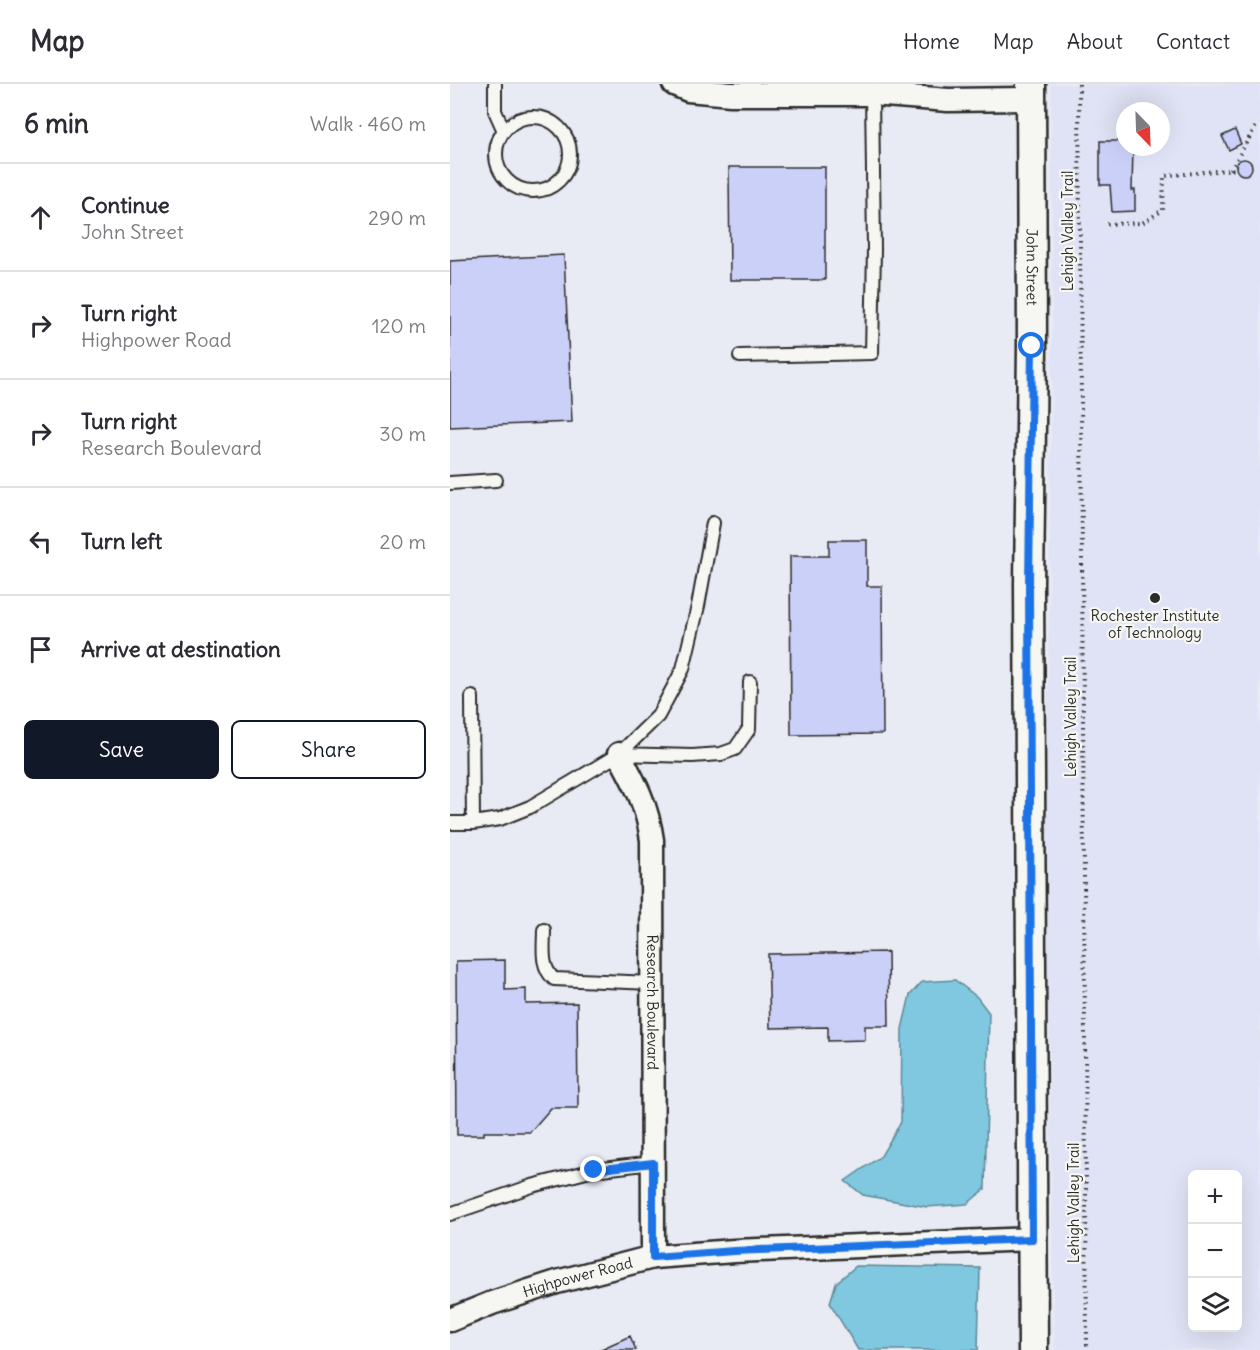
<!DOCTYPE html>
<meta charset="utf-8">
<style>
body{margin:0;font-family:Delius,sans-serif;background:#f2f2f3;color:#2b2b33}
.controls{position:absolute;right:18px;bottom:18px;display:grid;overflow:hidden;border-radius:9px;box-shadow:0 6px 24px #0002}
.controls button{width:54px;height:54px;display:grid;place-items:center;padding:0;border:0;border-bottom:2px solid #e1e1e2;background:#fff;color:#2b2b33;font:30px sans-serif}
.compass{position:absolute;left:666px;top:18px;width:54px;height:54px;border-radius:50%;background:#fff;box-shadow:0 6px 24px #0002;rotate:157deg}
.stop{position:absolute;width:18px;height:18px;margin:-14px;border:4px solid #1a73e8;border-radius:50%;background:#fff}
.stop.end{background:#1a73e8;border-color:#fff;box-shadow:0 2px 6px #0008}
.list{margin:0;padding:0;list-style:none}
h2{display:flex;justify-content:space-between;align-items:center;height:78px;margin:0;padding:0 24px;font-size:26px}
h2 small{font-size:20px;font-weight:400;color:#7c7c81}
.list li{display:grid;grid-template-columns:39px 1fr auto;gap:18px;align-items:center;box-sizing:border-box;height:108px;padding:0 24px;border-top:2px solid #e1e1e2}
.list b{display:block;font-size:22px;white-space:nowrap}
.list p{margin:0;font-size:20px;white-space:nowrap;color:#7c7c81}
.list em{font-size:20px;font-style:normal;color:#7c7c81}
.actions{display:flex;gap:12px;padding:18px 24px}
.actions a{flex:1;padding:14px 0;border:2px solid #111827;border-radius:9px;text-align:center;font-size:21px;color:#111827}
.actions .main{background:#111827;color:#fff}
.icon{flex:none;width:33px;height:33px;fill:none;stroke:currentColor;stroke-width:2;stroke-linecap:round;stroke-linejoin:round}
.map{position:relative;flex:none;width:810px;height:1266px;overflow:hidden}
header{display:flex;align-items:center;gap:36px;box-sizing:border-box;height:84px;padding:0 30px;background:#fff;border-bottom:2px solid #e1e1e2}
header strong{font-size:28px}
nav{display:flex;gap:33px;margin-inline-start:auto;font-size:21px}
main{display:flex}
aside{flex:1;background:#fff}
.map>svg:first-child{display:block}
</style>
<header>
<strong>Map</strong>
<nav><a>Home</a><a>Map</a><a>About</a><a>Contact</a></nav>
</header>
<main>
<aside>
<h2>6 min<small>Walk · 460 m</small></h2>
<ul class="list">
<li><svg class="icon" aria-label="ahead" viewBox="0 0 24 24"><path d="M12 20V5M6 11l6-6 6 6"/></svg><div><b>Continue</b><p>John Street</p></div><em>290 m</em></li>
<li><svg class="icon" aria-label="right" viewBox="0 0 24 24"><path d="M7 20v-9h11M14 6l5 5-5 5"/></svg><div><b>Turn right</b><p>Highpower Road</p></div><em>120 m</em></li>
<li><svg class="icon" aria-label="right" viewBox="0 0 24 24"><path d="M7 20v-9h11M14 6l5 5-5 5"/></svg><div><b>Turn right</b><p>Research Boulevard</p></div><em>30 m</em></li>
<li><svg class="icon" aria-label="left" viewBox="0 0 24 24"><path d="M17 20v-9H6M10 6l-5 5 5 5"/></svg><div><b>Turn left</b></div><em>20 m</em></li>
<li><svg class="icon" aria-label="arrive" viewBox="0 0 24 24"><path d="M6 21V4h12l-3 4 3 4H6"/></svg><div><b>Arrive at destination</b></div></li>
</ul>
<div class="actions"><a class="main">Save</a><a>Share</a></div>
</aside>
<div class="map">
<svg width="810" height="1266" viewBox="0 0 810 1266">
<rect width="100%" height="100%" fill="#e9ebf4"/>
<filter id="ink" filterUnits="userSpaceOnUse"><feTurbulence type="fractalNoise" baseFrequency=".0167" numOctaves="2"/><feDisplacementMap in="SourceGraphic" scale="12" xChannelSelector="R" yChannelSelector="G"/><feConvolveMatrix kernelMatrix="1 2 1 2 8 2 1 2 1" color-interpolation-filters="sRGB"/></filter>
<g filter="url(#ink)">
<!-- built -->
<path fill="#e0e3f5" fill-rule="evenodd" d="M601 0H810V1266H604L596 765 602 262ZM675 27H711V63H675ZM742 1090H788V1244H742Z"/>
<!-- water -->
<path fill="#7fc8df" stroke="#5d8997" stroke-width="1.5" d="M505 896 527 913 539 929 535 1105 517 1120 477 1123 413 1111 395 1097 431 1072 451 1038 452 945 460 911 472 898Z
M406 1182 530 1184 528 1266H408L380 1219 386 1199Z"/>
<!-- building -->
<path fill="#cbd0f8" stroke="#2b2b2b" stroke-width="1.5" d="M785 46 791 60 779 66 772 52Z
M650 57H675V63H683L682 106H685V127L662 128 660 101H650Z
M786 83a8 8 0 1 1 16 0a8 8 0 1 1-16 0Z
M279 83H375V196H280Z
M114 171 122 338 0 343V177Z
M379 456H417V502H432L433 650 341 651 340 472H379Z
M438 868 439 942H415V956L378 957V943L320 944 318 870Z
M55 876V906L76 905V920L127 919 128 1024H101L80 1048H34V1051H7L6 877Z
M180 1252 186 1266H149Z"/>
<g fill="none" stroke-linecap="round" stroke-linejoin="round">
<!-- service casing -->
<g stroke="#2b2b2b" stroke-width="16">
<path id="service" d="M45 0V27L54 47
M46 70a37 37 0 1 1 74 0a37 37 0 1 1-74 0Z
M290 272 422 269 424 165 422 10
M0 399 46 396
M22 613 23 739
M169 670 242 672 271 670 285 665 299 645 300 598
M0 739H23L50 735 80 723 169 670 208 632 233 585 248 522 263 439
M94 846C94 863 90 883 104 895L203 899
M0 1130 82 1102 144 1086 203 1079"/>
</g>
<!-- minor casing -->
<g stroke="#2b2b2b" stroke-width="27">
<g id="minor">
<path d="M224 0 238 6 281 10H422L498 16 581 15"/>
<path id="s1" d="M169 670C186 701 197 721 202 756L203 1173"/>
<path id="s2" d="M0 1236 42 1219 107 1198 203 1173 284 1167 583 1155"/>
</g>
</g>
<!-- tertiary casing -->
<g stroke="#2b2b2b" stroke-width="33">
<g id="tertiary">
<path id="s3" d="M581 0 582 262 579 501 583 1266"/>
</g>
</g>
<!-- path -->
<path stroke="#2b2b2b" stroke-width="4" stroke-dasharray="1.5 4.5" stroke-linecap="butt" d="M629 0 637 1266
M781 86 807 40
M657 140 692 139 713 126 714 92 786 85"/>
<!-- service -->
<use href="#service" stroke="#f6f6f2" stroke-width="12"/>
<!-- minor -->
<use href="#minor" stroke="#f6f6f2" stroke-width="22"/>
<!-- tertiary -->
<use href="#tertiary" stroke="#f6f6f2" stroke-width="28"/>
</g>
</g>
<g fill="none" stroke-linecap="round" stroke-linejoin="round" filter="url(#ink)">
<!-- route -->
<path stroke="#1a73e8" stroke-width="8" d="M144 1086 203 1079V1173L284 1167 582 1155 579 501 582 262"/>
</g>
<!-- markers -->
<circle fill="#2b2b2b" stroke="#f6f6f2" stroke-width="2" cx="705" cy="514" r="6"/>
<g text-anchor="middle" stroke-width="4.5" stroke-linejoin="round" paint-order="stroke">
<!-- street labels -->
<g font-size="15" fill="#2b2b2b" stroke="#f6f6f2">
<text transform="translate(618 147) rotate(-90)" y="5">Lehigh Valley Trail</text>
<text dy="5" stroke="none"><textPath href="#s3" startOffset="183">John Street</textPath></text>
<text transform="translate(621 633) rotate(-90)" y="5">Lehigh Valley Trail</text>
<text dy="5" stroke="none"><textPath href="#s1" startOffset="255">Research Boulevard</textPath></text>
<text transform="translate(624 1119) rotate(-90)" y="5">Lehigh Valley Trail</text>
<text dy="5" stroke="none"><textPath href="#s2" startOffset="135">Highpower Road</textPath></text>
</g>
<!-- poi labels -->
<g font-size="15" fill="#2b2b2b" stroke="#f6f6f2">
<text x="705" y="537">Rochester Institute<tspan x="705" dy="17">of Technology</tspan></text>
</g>
</g>
</svg>
<div class="controls">
<button>+</button>
<button>−</button>
<button><svg class="icon" aria-label="layers" viewBox="0 0 24 24"><path d="M12 4l9 5-9 5-9-5zM3 14l9 5 9-5"/></svg></button>
</div>
<svg class="compass" viewBox="-18 -18 36 36"><path d="M0-13l5 13h-10z" fill="#e53935"/><path d="M0 13l5-13h-10z" fill="#7c7c81"/></svg>
<div class="stop" style="left:582px;top:262px"></div>
<div class="stop end" style="left:144px;top:1086px"></div>
</div>
</main>
